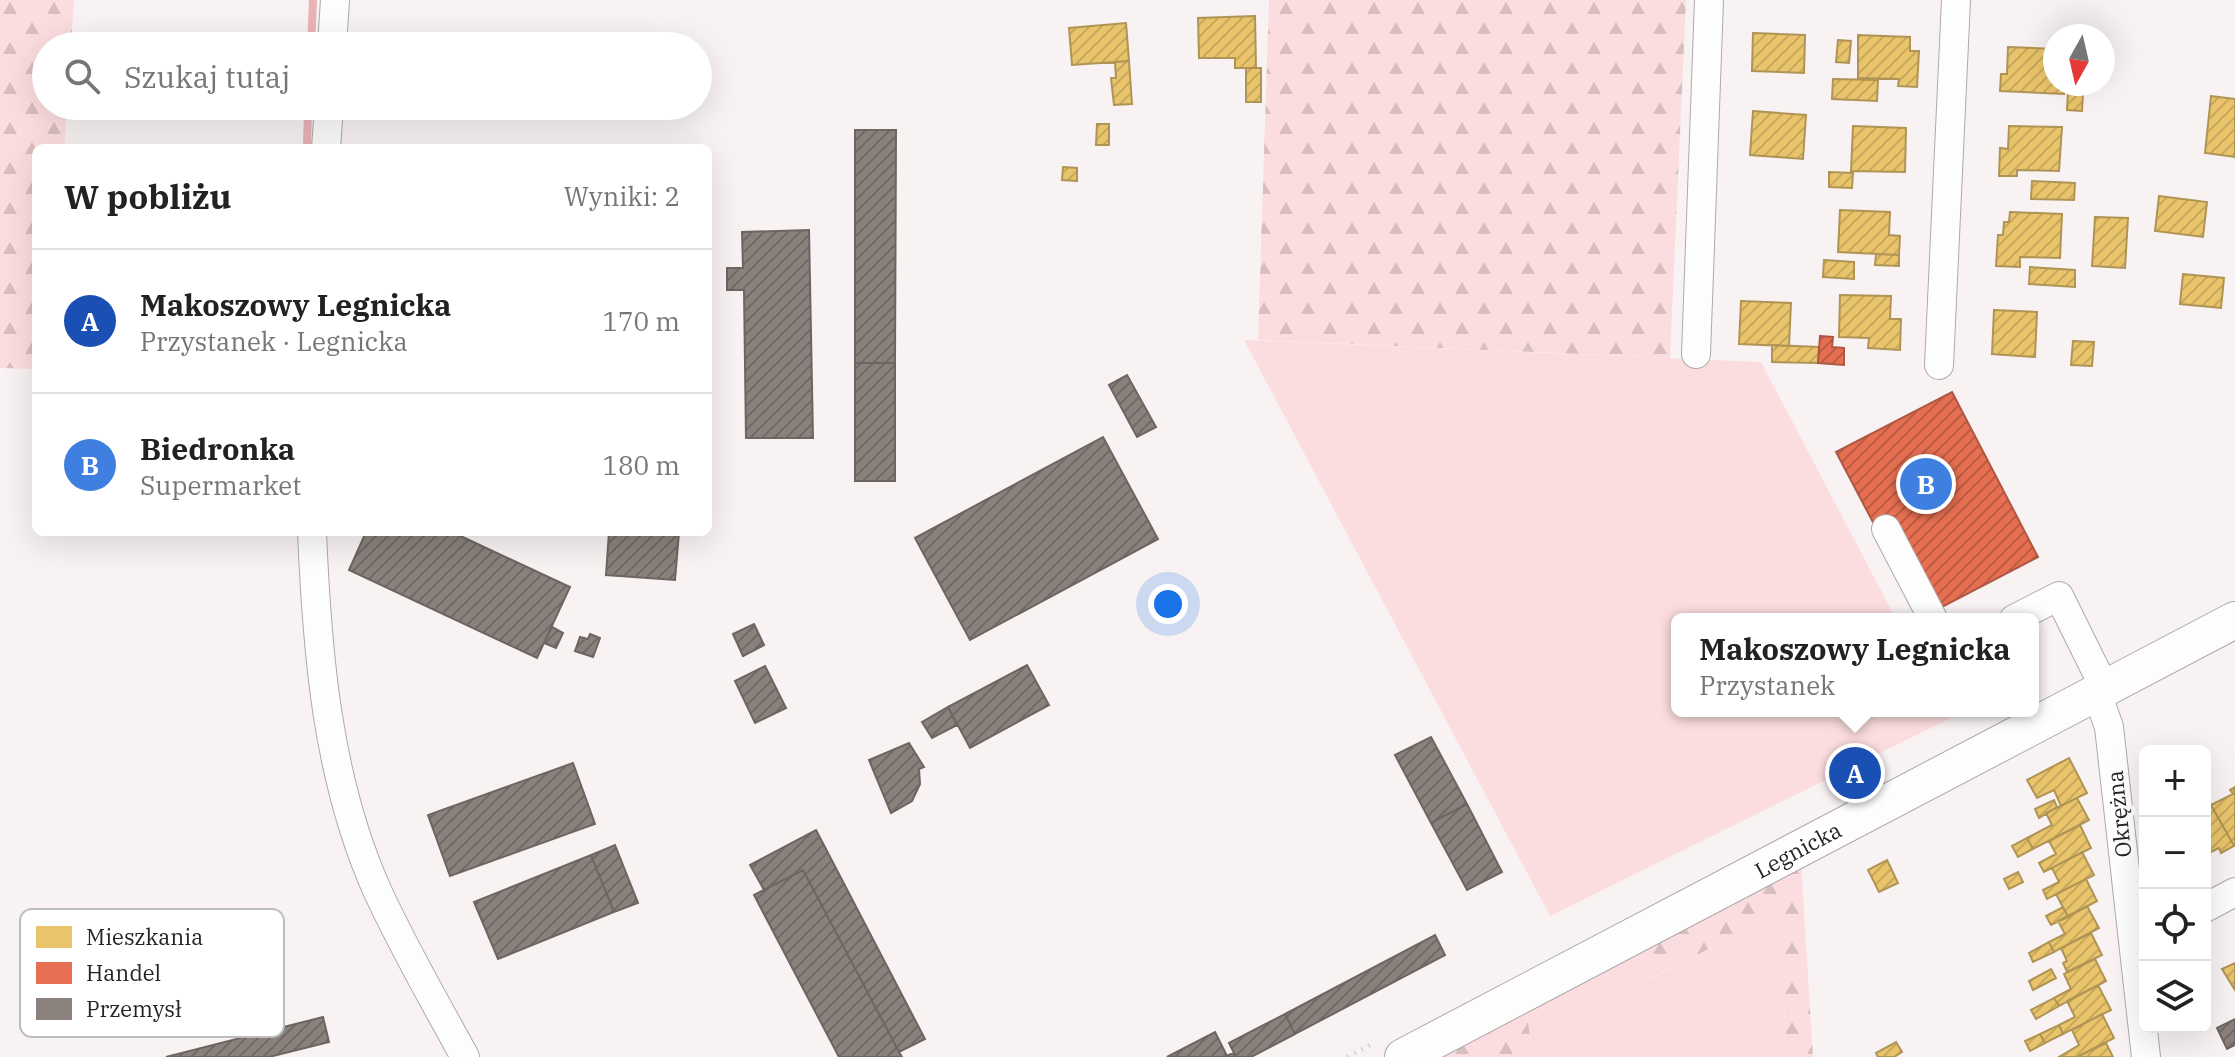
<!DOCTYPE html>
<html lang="pl">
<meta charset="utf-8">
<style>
body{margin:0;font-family:"IBM Plex Serif",serif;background:#f2f2f2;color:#222}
.controls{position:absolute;right:24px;bottom:24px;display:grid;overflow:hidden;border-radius:12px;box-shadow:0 8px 32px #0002}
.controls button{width:72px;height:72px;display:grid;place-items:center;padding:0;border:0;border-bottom:2px solid #e0e0e0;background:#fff;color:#222;font:40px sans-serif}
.compass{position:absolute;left:2043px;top:24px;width:72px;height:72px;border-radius:50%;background:#fff;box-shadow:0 8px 32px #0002;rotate:188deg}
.you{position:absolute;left:1168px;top:604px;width:28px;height:28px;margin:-20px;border:6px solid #fff;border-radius:50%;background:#1a73e8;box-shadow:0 0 0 12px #1a73e833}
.badge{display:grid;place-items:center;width:52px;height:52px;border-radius:50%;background:#706c6c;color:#fff;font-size:26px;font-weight:700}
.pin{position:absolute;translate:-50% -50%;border:4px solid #fff;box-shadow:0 2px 8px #0006}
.popup{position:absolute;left:1671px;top:613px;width:368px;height:104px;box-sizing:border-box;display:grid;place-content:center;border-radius:12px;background:#fff;filter:drop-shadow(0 2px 6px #0005);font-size:26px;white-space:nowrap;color:#767676}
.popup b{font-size:30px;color:#222}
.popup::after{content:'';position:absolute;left:50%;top:100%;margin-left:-16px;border:16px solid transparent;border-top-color:#fff}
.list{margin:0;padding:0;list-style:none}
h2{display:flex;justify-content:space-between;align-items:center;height:104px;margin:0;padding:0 32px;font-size:34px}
h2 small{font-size:26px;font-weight:400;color:#767676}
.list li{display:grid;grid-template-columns:52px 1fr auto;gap:24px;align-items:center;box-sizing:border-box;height:144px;padding:0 32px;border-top:2px solid #e0e0e0}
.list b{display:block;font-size:30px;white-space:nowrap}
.list p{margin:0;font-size:26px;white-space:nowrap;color:#767676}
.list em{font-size:26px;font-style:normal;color:#767676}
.icon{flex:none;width:44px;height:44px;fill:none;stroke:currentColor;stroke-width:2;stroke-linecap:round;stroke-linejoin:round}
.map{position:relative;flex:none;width:2235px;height:1057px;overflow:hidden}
.search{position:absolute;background:#fff;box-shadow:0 8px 32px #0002;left:32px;top:32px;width:680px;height:88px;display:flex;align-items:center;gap:20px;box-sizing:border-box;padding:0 28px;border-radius:44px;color:#767676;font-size:30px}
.panel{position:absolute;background:#fff;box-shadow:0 8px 32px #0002;left:32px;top:144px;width:680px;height:392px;border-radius:12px}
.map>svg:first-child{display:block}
</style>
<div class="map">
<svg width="2235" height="1057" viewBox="0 0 2235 1057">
<defs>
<pattern id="forest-firs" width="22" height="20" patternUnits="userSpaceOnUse" patternTransform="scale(2)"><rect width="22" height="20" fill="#fcdddf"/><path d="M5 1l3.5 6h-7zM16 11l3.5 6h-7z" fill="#d8bebf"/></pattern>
<pattern id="homes-hatch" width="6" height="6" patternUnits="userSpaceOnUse" patternTransform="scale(2)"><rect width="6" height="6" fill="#e9c46a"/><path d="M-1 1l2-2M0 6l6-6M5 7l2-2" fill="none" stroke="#c8a85c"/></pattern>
<pattern id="shops-hatch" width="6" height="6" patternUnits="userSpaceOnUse" patternTransform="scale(2)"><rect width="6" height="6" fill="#e76f51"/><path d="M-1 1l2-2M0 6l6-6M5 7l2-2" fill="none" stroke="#bb5b43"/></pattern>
<pattern id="industry-hatch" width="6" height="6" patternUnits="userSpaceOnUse" patternTransform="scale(2)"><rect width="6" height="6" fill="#8a817c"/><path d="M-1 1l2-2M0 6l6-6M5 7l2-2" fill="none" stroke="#716965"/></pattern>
</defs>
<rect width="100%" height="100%" fill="#f8f2f3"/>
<!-- grass -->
<path fill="#fcdddf" d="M1244 340 1761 362 1896 619H1677V711H1945L1949 719 1550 916Z
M1779 914 1787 1057H1533L1526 1008 1639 949 1648 980Z"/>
<!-- forest -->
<path fill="url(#forest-firs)" d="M0 0H74L71 46H46V106H67L64 148H36V369L0 368Z
M1269 0H1686L1670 358 1258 340Z
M1801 863 1813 1057H1787L1779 914 1647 980 1639 949Z
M1526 1008 1533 1057H1434Z"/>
<!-- homes -->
<path fill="url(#homes-hatch)" stroke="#af9455" stroke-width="2" d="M1255 16 1256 68H1235V58H1199L1198 18Z
M1126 23 1129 61 1072 65 1069 28Z
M1753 33 1805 35 1804 73 1752 71Z
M1858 35 1910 37V51H1919L1917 87 1898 86 1899 79 1858 78Z
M1838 40 1851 41 1849 63 1836 62Z
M2008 47 2055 49V84H2064V94L2000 91 2001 74H2007Z
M1129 61 1132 104 1114 105 1111 78H1116L1115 62Z
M1246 68H1261V102H1246Z
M1833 79 1878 80 1877 101 1832 99Z
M2068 92 2083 93 2082 111 2067 110Z
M2211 96 2235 99V157L2205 153Z
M1753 111 1806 115 1803 159 1750 155Z
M1097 124H1109V145H1096Z
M1853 126 1906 128 1905 172 1851 171Z
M2009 126 2062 127 2059 171 2017 170V176H1999L2000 148 2008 149Z
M1063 167 1077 168V181L1062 180Z
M1829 172 1853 173 1852 188 1829 187Z
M2032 181 2075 183 2074 200 2031 199Z
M2159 196 2207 202 2203 237 2155 231Z
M1840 210 1890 212 1889 235 1900 236 1899 255 1838 252Z
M2010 212 2062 214 2060 258 2020 257V267L1996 266 1998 235H2003L2004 222H2009Z
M2095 217 2128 218 2125 268 2092 266Z
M1876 254 1899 255V266L1875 265Z
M1824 260 1854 262V279L1823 277Z
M2030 267 2075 270V287L2029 284Z
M2183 274 2224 278 2221 308 2180 304Z
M1840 295 1891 296 1890 319H1901L1900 350 1868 348 1869 338 1839 337Z
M1741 301 1791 303 1789 346 1739 344Z
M1994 310 2037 312 2035 357 1992 354Z
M2073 341 2094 342 2092 366 2071 365Z
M1772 345 1819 347 1818 363 1772 362Z
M2069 758 2087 793 2061 806 2054 790 2037 798 2027 780Z
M2235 787V846H2234L2211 805 2233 794 2230 790Z
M2077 798 2089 820 2033 849 2027 838 2052 825 2046 813Z
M2054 800 2057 807 2039 818 2035 809Z
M2211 805 2234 846 2221 853 2219 848 2205 855V808Z
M2080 825 2091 848 2044 872 2039 863 2056 854 2049 841Z
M2027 838 2033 849 2018 857 2012 846Z
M2082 852 2094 875 2047 899 2043 890 2059 882 2052 868Z
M1887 860 1898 883 1879 892 1868 870Z
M2018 872 2023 882 2009 889 2004 879Z
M2086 879 2097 901 2068 917 2056 894Z
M2087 906 2099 928 2054 952 2049 942 2065 934 2058 921Z
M2063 907 2068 917 2051 925 2046 916Z
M2091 933 2102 955 2067 972 2063 963 2067 961 2061 948Z
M2049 942 2054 952 2033 962 2029 953Z
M2095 959 2106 981 2059 1006 2054 998 2071 989 2064 974Z
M2235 963V990L2222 969Z
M2051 969 2056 978 2033 990 2029 981Z
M2098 985 2111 1010 2063 1034 2059 1025 2075 1017 2067 1001Z
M2054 998 2059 1006 2036 1019 2031 1010Z
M2102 1014 2114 1038 2077 1057H2059L2079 1045 2072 1030Z
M2059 1025 2063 1034 2045 1043 2040 1034Z
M2040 1034 2045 1043 2030 1051 2025 1041Z
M1896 1042 1902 1052 1894 1057H1878L1876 1053Z
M2106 1043 2113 1057H2077L2083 1054Z"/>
<!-- shops -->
<path fill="url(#shops-hatch)" stroke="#ad5844" stroke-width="2" d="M1820 336 1833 337 1832 347 1844 348V365L1818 363Z
M1952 392 2038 557 1942 607 1894 516 1875 526 1836 452Z"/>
<!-- industry -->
<path fill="url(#industry-hatch)" stroke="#6c6562" stroke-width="2" d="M855 130H896L895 363H855Z
M809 230 813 438H746L744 290H727V268H743L742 232Z
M855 363H895V481H855Z
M1127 375 1156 427 1137 437 1109 385Z
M1103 437 1158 539 970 640 915 538Z
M366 532H452L570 587 537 658 349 570Z
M609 532H679L675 580 606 575Z
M754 624 764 645 743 656 733 634Z
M552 627 563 633 556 648 544 643Z
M590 634 600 638 593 657 575 651 580 637 588 639Z
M1027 665 1049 705 970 748 948 707Z
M765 666 786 708 755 723 735 681Z
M948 707 957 725 932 738 922 722Z
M1431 737 1467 804 1431 823 1395 755Z
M909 743 924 767 919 769 920 784 912 801 891 813 869 760Z
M573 763 595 824 450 876 428 815Z
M1467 804 1502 872 1467 890 1431 823Z
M816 830 925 1039 899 1052 803 870 764 890 750 865Z
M615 845 638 903 614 912 591 855Z
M591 855 614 912 498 959 474 902Z
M803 870 899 1052 902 1057H839L754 895Z
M1435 935 1445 955 1295 1034 1285 1014Z
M1285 1014 1295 1034 1251 1057H1236L1229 1043Z
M323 1017 329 1042 269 1057H166Z
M2235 1019V1045L2227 1049 2217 1028Z
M1215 1032 1227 1056 1233 1053 1236 1057H1167Z"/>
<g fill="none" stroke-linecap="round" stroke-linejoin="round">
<!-- stream -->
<path stroke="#eab3b8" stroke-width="8" d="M311 46 313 0
M307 148 308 106"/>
<!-- minor casing -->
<g stroke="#ada9aa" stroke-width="30">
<path id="minor" d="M332 46 335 0
M326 148 329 106
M1696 354 1709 0
M1939 365 1956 0
M1886 529 1933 619
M312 532C317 652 327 778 377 890 403 947 435 1002 465 1057
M2014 619 2059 596 2105 689
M2097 693 2109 727 2146 1057
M2205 908 2235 892"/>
</g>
<!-- major casing -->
<g stroke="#ada9aa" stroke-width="38">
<path id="major" d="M1403 1057 2235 620"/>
</g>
<!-- path -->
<path stroke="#dbd9da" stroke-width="5" stroke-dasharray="2 6" stroke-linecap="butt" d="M1347 1057 1374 1043"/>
<!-- minor -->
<use href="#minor" stroke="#fefdfd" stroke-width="28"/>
<!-- major -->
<use href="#major" stroke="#fefdfd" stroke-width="36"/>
</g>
<g text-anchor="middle" stroke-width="8" stroke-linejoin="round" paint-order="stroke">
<!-- street labels -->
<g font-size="22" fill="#272424" stroke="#fff">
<text transform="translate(2119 814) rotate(-96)" y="8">Okrężna</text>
<text transform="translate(1798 850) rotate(-28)" y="8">Legnicka</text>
</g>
</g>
<!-- legend -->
<rect x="20" y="909" width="264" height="128" rx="12" fill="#fff" stroke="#bebdbd" stroke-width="2"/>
<rect x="36" y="926" width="36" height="22" fill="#e9c46a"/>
<rect x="36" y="962" width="36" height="22" fill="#e76f51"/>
<rect x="36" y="998" width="36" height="22" fill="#8a817c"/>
<g font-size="22" fill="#272424">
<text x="86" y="945">Mieszkania</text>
<text x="86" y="981">Handel</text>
<text x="86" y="1017">Przemysł</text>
</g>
</svg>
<div class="controls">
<button>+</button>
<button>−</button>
<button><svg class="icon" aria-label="locate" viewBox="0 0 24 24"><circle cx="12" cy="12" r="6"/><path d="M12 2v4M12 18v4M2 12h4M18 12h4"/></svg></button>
<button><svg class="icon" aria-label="layers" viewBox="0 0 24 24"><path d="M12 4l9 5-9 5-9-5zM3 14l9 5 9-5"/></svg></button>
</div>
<svg class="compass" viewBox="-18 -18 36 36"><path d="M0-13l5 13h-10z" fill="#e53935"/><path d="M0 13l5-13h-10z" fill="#767676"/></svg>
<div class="you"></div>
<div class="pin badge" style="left:1855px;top:773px;background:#1a4fb4">A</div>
<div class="popup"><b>Makoszowy Legnicka</b>Przystanek</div>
<div class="pin badge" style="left:1926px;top:484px;background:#3f7fe0">B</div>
<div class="search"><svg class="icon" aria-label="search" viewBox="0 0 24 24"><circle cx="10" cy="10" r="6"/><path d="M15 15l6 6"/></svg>Szukaj tutaj</div>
<section class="panel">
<h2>W pobliżu<small>Wyniki: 2</small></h2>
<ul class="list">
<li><span class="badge" style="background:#1a4fb4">A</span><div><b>Makoszowy Legnicka</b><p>Przystanek · Legnicka</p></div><em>170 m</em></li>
<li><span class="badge" style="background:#3f7fe0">B</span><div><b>Biedronka</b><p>Supermarket</p></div><em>180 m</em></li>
</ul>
</section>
</div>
